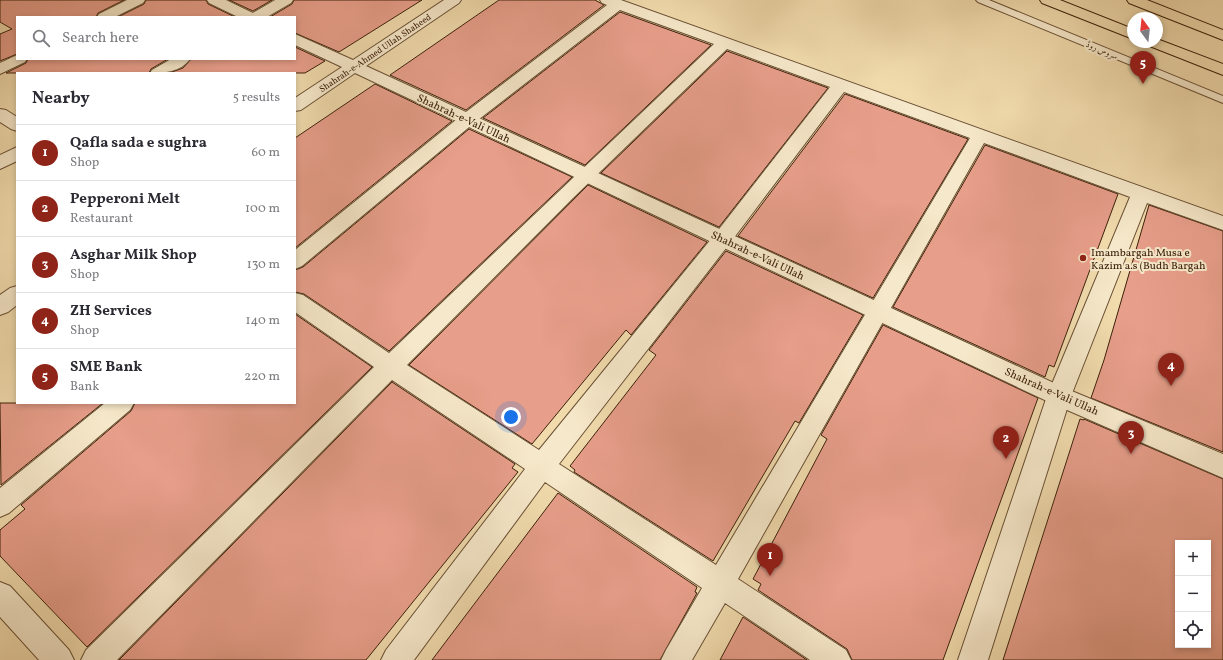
<!DOCTYPE html>
<meta charset="utf-8">
<style>
body{margin:0;font-family:Vollkorn,Amiri,serif;background:#f2f2f3;color:#2b2b33}
.controls{position:absolute;right:12px;bottom:12px;display:grid;overflow:hidden;border-radius:0px;box-shadow:0 2px 6px #0003}
.controls button{width:36px;height:36px;display:grid;place-items:center;padding:0;border:0;border-bottom:1px solid #e1e1e2;background:#fff;color:#2b2b33;font:20px sans-serif}
.compass{position:absolute;left:1127px;top:12px;width:36px;height:36px;border-radius:50%;background:#fff;box-shadow:0 2px 6px #0003;rotate:345deg}
.you{position:absolute;left:511px;top:417px;width:14px;height:14px;margin:-10px;border:3px solid #fff;border-radius:50%;background:#1a73e8;box-shadow:0 0 0 6px #1a73e833}
.badge{display:grid;place-items:center;width:26px;height:26px;border-radius:50%;background:#8f2418;color:#fff;font-size:13px;font-weight:700}
.pin{position:absolute;translate:-50% -33px;filter:drop-shadow(0 1px 2px #0008)}
.pin::after{content:'';position:absolute;top:21px;width:14px;height:12px;background:inherit;clip-path:polygon(0 0,100% 0,50% 100%)}
.list{margin:0;padding:0;list-style:none}
h2{display:flex;justify-content:space-between;align-items:center;height:52px;margin:0;padding:0 16px;font-size:17px}
h2 small{font-size:13px;font-weight:400;color:#7c7c81}
.list li{display:grid;grid-template-columns:26px 1fr auto;gap:12px;align-items:center;box-sizing:border-box;height:56px;padding:0 16px;border-top:1px solid #e1e1e2}
.list b{display:block;font-size:15px;white-space:nowrap}
.list p{margin:0;font-size:13px;white-space:nowrap;color:#7c7c81}
.list em{font-size:13px;font-style:normal;color:#7c7c81}
.icon{flex:none;width:22px;height:22px;fill:none;stroke:currentColor;stroke-width:2;stroke-linecap:round;stroke-linejoin:round}
.map{position:relative;flex:none;width:1223px;height:660px;overflow:hidden}
.search{position:absolute;background:#fff;box-shadow:0 2px 6px #0003;left:16px;top:16px;width:280px;height:44px;display:flex;align-items:center;gap:10px;box-sizing:border-box;padding:0 14px;border-radius:0px;color:#7c7c81;font-size:15px}
.panel{position:absolute;background:#fff;box-shadow:0 2px 6px #0003;left:16px;top:72px;width:280px;height:332px;border-radius:0px}
.map>svg:first-child{display:block}
</style>
<div class="map">
<svg width="1223" height="660" viewBox="0 0 1223 660">
<rect width="100%" height="100%" fill="#f1dbad"/>
<filter id="stains"><feTurbulence type="fractalNoise" baseFrequency=".005" numOctaves="4"/><feColorMatrix values="0 0 0 0 .2 0 0 0 0 .09 0 0 0 0 .02 0 0 0 .5 -.17"/></filter>
<radialGradient id="worn" r=".72"><stop offset=".6" stop-color="#630" stop-opacity="0"/><stop offset="1" stop-color="#630" stop-opacity=".3"/></radialGradient>
<!-- building -->
<path fill="#e79e8a" stroke="#3c200a" fill-rule="evenodd" d="M0 0H124L98 13 96 17H17V54L0 61V34L12 29 0 22Z
M146 0H206L208 4 235 17H118L144 4Z
M229 0H272L253 11Z
M294 0H422L339 52 295 33V17H270L292 4Z
M499 0H595L604 5 466 110 390 75Z
M620 12 711 45 585 165 483 118Z
M295 47 325 61 305 73H169L183 68 191 59H295Z
M727 51 828 88 719 227 601 173Z
M28 59H168L151 69 149 73H6L26 63Z
M375 84 452 121 295 248V138Z
M845 94 968 139 873 298 738 236Z
M469 129 572 177 389 351 304 294 295 292V270L303 267Z
M985 145 1118 194 1054 367 1049 365 1045 377 893 307Z
M588 185 707 242 631 335 626 330 532 444 409 365Z
M1149 205 1223 231V452L1091 398 1104 360Z
M726 251 863 315 799 423 795 421 713 561 574 472 575 470 570 466 656 355 649 350Z
M295 314 372 367 87 647 0 556V530L25 509 21 505 131 411 135 403H295Z
M883 325 1038 398 943 660H852L847 649 758 590 761 584 753 579 827 439 821 435Z
M392 382 515 464 512 468 518 472 366 660H119Z
M0 403H103L1 485Z
M1080 419 1084 420V419L1223 479V660H1003ZM1178 543H1208V645H1178Z
M558 493 697 587 695 592 697 593 660 660H432Z
M743 617 807 660H720Z"/>
<g fill="none" stroke-linecap="round" stroke-linejoin="round">
<!-- service casing -->
<g stroke="#694f33" stroke-width="2">
<path id="service" d="M976 0H989L1223 96V103L978 2Z"/>
</g>
<!-- minor casing -->
<g stroke="#694f33" stroke-width="2">
<path id="minor" d="M127 0H145L143 3 115 17H97L99 14Z
M275 0H293L291 3 267 17H249L251 14Z
M600 0H621L1223 216V230L1147 203 1071 396 988 660H958L1047 396 1130 197 984 143 738 579 846 650 851 660H810L725 603 692 660H661L666 650 702 588 545 482 414 660H381L386 650 525 469 392 380 117 660H81L86 650 374 367 295 312V293L303 295 389 353 714 44 620 10 474 123 302 266 295 269V250L462 115 607 5 602 3ZM727 49 830 87 716 233 539 450 407 365 572 199ZM844 92 970 138 716 565 559 464 730 243Z
M17 55V59H27L25 62 0 74V63Z
M171 59H190C181 72 164 73 150 73L152 70Z
M0 109 6 110 17 117V131L11 129 0 122Z
M17 147V161L0 169V155Z
M105 403H134L130 410 9 513 0 517V488Z
M0 582 10 586 69 650 74 660H39L0 617Z"/>
</g>
<!-- tertiary casing -->
<g stroke="#694f33" stroke-width="2">
<path id="tertiary" d="M207 0H226L255 14 257 17H238L209 3Z
M444 0H461L459 3 366 66 1067 389 1223 454V478L1051 403 355 73 301 110 295 111V98L342 67 295 45V34L353 60Z
M17 286V305L8 312 0 315V295L10 288Z"/>
</g>
<!-- primary casing -->
<g stroke="#3c200a" stroke-width="2">
<path id="primary" d="M1040 0H1060L1133 29V39L1042 3Z
M1127 0H1147L1223 30V40L1129 3Z
M1157 39 1223 64V75L1147 45 1144 42H1157Z"/>
</g>
<!-- service -->
<use href="#service" fill="#f6e8ca" fill-rule="evenodd"/>
<!-- minor -->
<use href="#minor" fill="#f6e8ca" fill-rule="evenodd"/>
<!-- tertiary -->
<use href="#tertiary" fill="#f6e8ca" fill-rule="evenodd"/>
<!-- primary -->
<use href="#primary" fill="#f1dbad" fill-rule="evenodd"/>
</g>
<!-- markers -->
<circle fill="#8f2418" stroke="#f6e8ca" stroke-width="1.5" cx="1083" cy="258" r="4"/>
<g text-anchor="middle" stroke-width="4" stroke-linejoin="round" paint-order="stroke">
<!-- far-street labels -->
<g font-size="9" fill="#3c200a" stroke="#f6e8ca">
<text transform="translate(1102 50) rotate(23)" y="3">سروس روڈ</text>
<text transform="translate(375 53) rotate(-34)" y="3">Shahrah-e-Ahmed Ullah Shaheed</text>
</g>
<!-- street labels -->
<g font-size="11" fill="#3c200a" stroke="#f6e8ca">
<text transform="translate(464 118) rotate(25)" y="4">Shahrah-e-Vali Ullah</text>
<text transform="translate(758 255) rotate(25)" y="4">Shahrah-e-Vali Ullah</text>
<text transform="translate(1052 391) rotate(24)" y="4">Shahrah-e-Vali Ullah</text>
</g>
<!-- poi labels -->
<g font-size="11" fill="#3c200a" stroke="#f6e8ca" text-anchor="start">
<text x="1091" y="256">Imambargah Musa e<tspan x="1091" dy="13">Kazim a.s (Budh Bargah</tspan></text>
</g>
</g>
<rect width="100%" height="100%" filter="url(#stains)"/>
<rect width="100%" height="100%" fill="url(#worn)"/>
</svg>
<div class="controls">
<button>+</button>
<button>−</button>
<button><svg class="icon" aria-label="locate" viewBox="0 0 24 24"><circle cx="12" cy="12" r="6"/><path d="M12 2v4M12 18v4M2 12h4M18 12h4"/></svg></button>
</div>
<svg class="compass" viewBox="-18 -18 36 36"><path d="M0-13l5 13h-10z" fill="#e53935"/><path d="M0 13l5-13h-10z" fill="#7c7c81"/></svg>
<div class="you"></div>
<div class="pin badge" style="left:770px;top:576px">1</div>
<div class="pin badge" style="left:1006px;top:459px">2</div>
<div class="pin badge" style="left:1131px;top:454px">3</div>
<div class="pin badge" style="left:1171px;top:386px">4</div>
<div class="pin badge" style="left:1143px;top:84px">5</div>
<div class="search"><svg class="icon" aria-label="search" viewBox="0 0 24 24"><circle cx="10" cy="10" r="6"/><path d="M15 15l6 6"/></svg>Search here</div>
<section class="panel">
<h2>Nearby<small>5 results</small></h2>
<ul class="list">
<li><span class="badge">1</span><div><b>Qafla sada e sughra</b><p>Shop</p></div><em>60 m</em></li>
<li><span class="badge">2</span><div><b>Pepperoni Melt</b><p>Restaurant</p></div><em>100 m</em></li>
<li><span class="badge">3</span><div><b>Asghar Milk Shop</b><p>Shop</p></div><em>130 m</em></li>
<li><span class="badge">4</span><div><b>ZH Services</b><p>Shop</p></div><em>140 m</em></li>
<li><span class="badge">5</span><div><b>SME Bank</b><p>Bank</p></div><em>220 m</em></li>
</ul>
</section>
</div>
